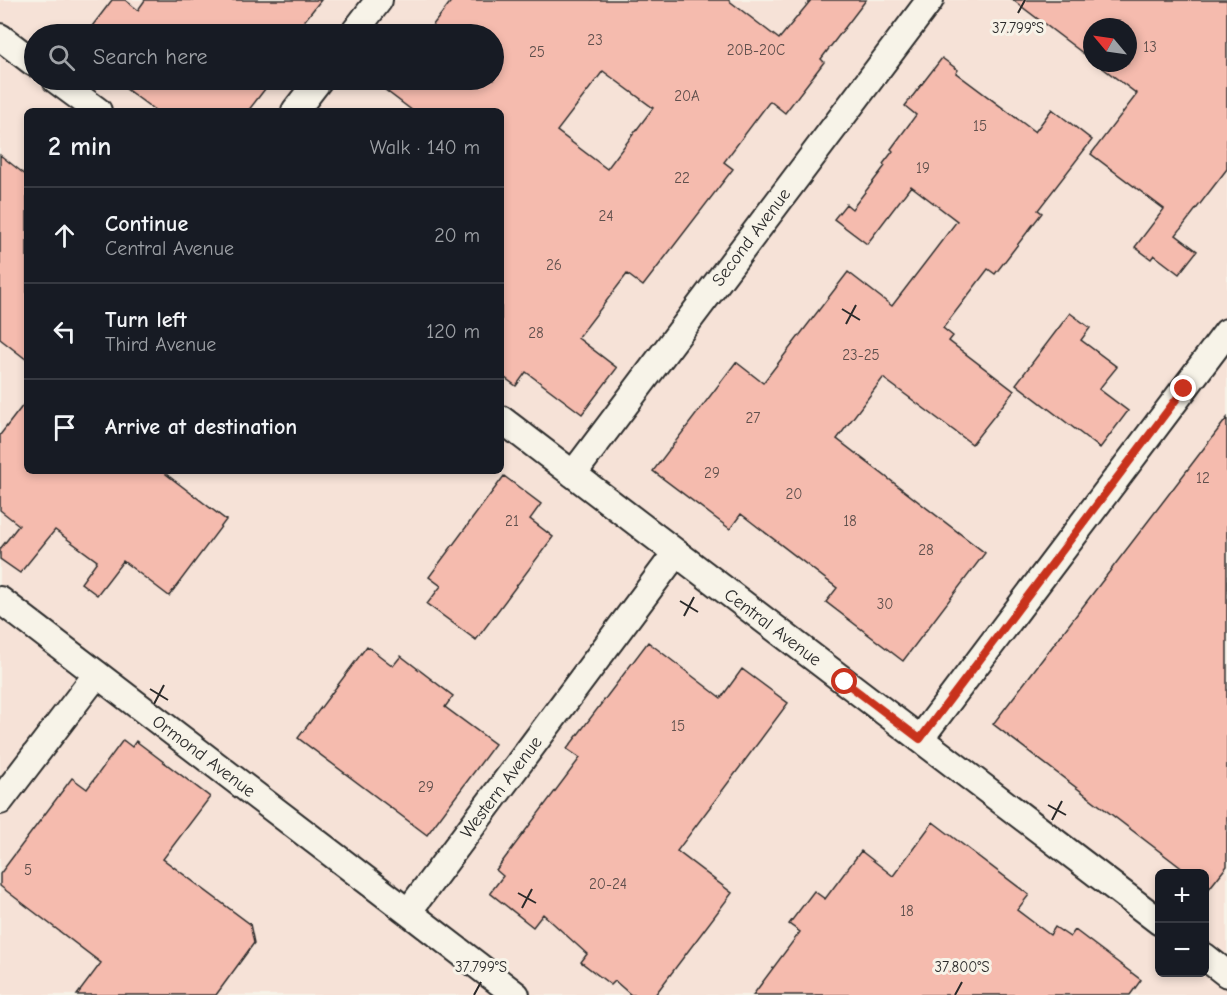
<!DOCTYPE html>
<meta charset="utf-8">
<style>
body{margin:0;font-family:"Comic Neue",sans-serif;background:#20242c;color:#f1f3f6}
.controls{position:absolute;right:18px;bottom:18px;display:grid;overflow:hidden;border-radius:9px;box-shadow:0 3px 9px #0003}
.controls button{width:54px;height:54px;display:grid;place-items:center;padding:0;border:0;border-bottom:2px solid #363941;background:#171b24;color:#f1f3f6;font:30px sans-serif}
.compass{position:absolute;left:1083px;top:18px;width:54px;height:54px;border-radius:50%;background:#171b24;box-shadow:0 3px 9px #0003;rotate:299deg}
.stop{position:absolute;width:18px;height:18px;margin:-14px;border:4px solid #c8321e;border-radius:50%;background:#fff}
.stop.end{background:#c8321e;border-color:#fff;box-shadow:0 2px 6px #0008}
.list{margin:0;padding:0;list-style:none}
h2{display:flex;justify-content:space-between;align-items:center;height:78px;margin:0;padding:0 24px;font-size:26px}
h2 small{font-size:20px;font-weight:400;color:#9ea1a6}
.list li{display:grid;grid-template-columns:39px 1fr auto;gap:18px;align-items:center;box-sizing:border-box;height:96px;padding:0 24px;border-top:2px solid #363941}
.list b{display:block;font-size:22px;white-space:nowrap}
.list p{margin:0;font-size:20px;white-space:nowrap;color:#9ea1a6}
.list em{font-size:20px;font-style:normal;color:#9ea1a6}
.icon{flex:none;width:33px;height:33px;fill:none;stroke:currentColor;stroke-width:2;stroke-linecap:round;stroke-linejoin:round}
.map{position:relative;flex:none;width:1227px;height:995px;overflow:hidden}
.search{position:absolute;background:#171b24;box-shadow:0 3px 9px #0003;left:24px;top:24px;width:480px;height:66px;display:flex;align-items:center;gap:15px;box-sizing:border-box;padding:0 21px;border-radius:33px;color:#9ea1a6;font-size:22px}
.panel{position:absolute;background:#171b24;box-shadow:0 3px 9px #0003;left:24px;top:108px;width:480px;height:366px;border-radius:9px}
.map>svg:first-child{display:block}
</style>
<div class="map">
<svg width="1227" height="995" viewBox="0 0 1227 995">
<rect width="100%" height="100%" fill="#f7f3e8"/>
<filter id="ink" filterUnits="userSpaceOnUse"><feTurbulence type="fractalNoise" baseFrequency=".0167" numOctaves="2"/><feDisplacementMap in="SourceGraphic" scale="12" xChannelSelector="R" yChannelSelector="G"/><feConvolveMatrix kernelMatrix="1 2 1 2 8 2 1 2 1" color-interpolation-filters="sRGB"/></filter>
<g filter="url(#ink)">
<!-- built -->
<path fill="#f6e2d7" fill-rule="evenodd" d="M0 0H1227V995H0ZM1092 27H1128V63H1092ZM34 34H494V80H34ZM27 111H501V471H27ZM1160 874H1204V972H1160Z"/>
<!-- building -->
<path fill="#f5bbae" stroke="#2b2b2b" stroke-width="1.5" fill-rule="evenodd" d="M112 0H125L138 10 145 0H321L294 34H86Z
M452 0H728L779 39 811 0H866L821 59 824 62 785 113 770 101 724 162 733 169 643 286 627 274 578 338 617 368 582 414 526 372 516 386 501 375V111H413L372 80H494V34H426ZM603 71 653 108 607 169 557 131Z
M1013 0H1227V169L1176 235 1197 251 1179 274 1154 255 1151 259 1135 247 1164 209 1091 154 1137 94 1096 63H1128V27H1092V60Z
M942 58 958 70 956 73 1035 132 1052 109 1092 140 1038 210 1042 213 995 274 988 269 943 328 953 336 949 341 1014 391 972 444 883 378 837 439 985 553 903 661 826 602 837 588 741 514 730 529 653 471 736 362 763 383 848 272 892 306 957 221 911 186 867 244 834 219 846 204 852 209 885 166 883 164 893 151 891 149 916 115 905 106Z
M114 80H272L248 111H156Z
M0 155 27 176V360L0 339Z
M1070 313 1090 328 1081 340 1117 367 1099 389 1128 411 1100 448 1016 384Z
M27 400V471H162L226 520 169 596 123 561 97 595 81 583 97 561 55 530 20 573 0 559V549L19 525 0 510V435Z
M1227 418V866L1204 895V873H1188L993 724Z
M504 476 541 504 530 519 553 537 476 640 427 604 441 586 429 577Z
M648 642 721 698 742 669 788 703 677 851 732 893 655 995H631L615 981 611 985 581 962 587 954 543 914 533 927 490 893 503 876 496 870 580 758 567 749Z
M367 646 393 666 401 656 453 696 445 707 495 744 427 835 298 738Z
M123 740 132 747 136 741 210 797 163 859 250 924 254 943 216 995H77L101 963 0 886V874L72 778 87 789Z
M933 822 1029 895 1017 910 1050 935 1055 927 1070 937 1075 930 1141 980 1130 995H753L800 932 789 924 814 891 825 899 861 851 893 876Z"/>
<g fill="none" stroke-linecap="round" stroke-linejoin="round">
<!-- street casing -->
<g stroke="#2b2b2b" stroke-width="30">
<path id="street" d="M353 34 379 0
M0 37 34 63
M56 80 98 111
M295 111 319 80
M501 419 1160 922
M573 474 930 0
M0 600 408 912
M920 739 1227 332
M0 801 97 674
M1204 956 1227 974
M516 995 408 912 676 553"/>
</g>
<!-- street -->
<use href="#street" stroke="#f7f3e8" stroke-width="26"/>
</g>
</g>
<g fill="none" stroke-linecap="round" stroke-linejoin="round" filter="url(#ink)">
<!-- route -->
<path stroke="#c8321e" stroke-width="8" d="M845 682 920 739 1184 389"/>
</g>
<!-- ticks -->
<path fill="none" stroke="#2b2b2b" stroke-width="2" d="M1018 13 1025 0M842 309 860 320M846 324 856 305M680 601 698 612M684 616 694 597M150 689 168 700M154 704 164 685M1048 805 1066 815M1052 820 1062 801M518 893 536 903M522 908 532 889M474 995 481 982M955 995 962 982"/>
<g text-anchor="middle" stroke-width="6" stroke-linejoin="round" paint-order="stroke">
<!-- number labels -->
<g font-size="15" fill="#5e4f4c">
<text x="595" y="45">23</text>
<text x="1150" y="52">13</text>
<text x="756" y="55">20B-20C</text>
<text x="537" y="57">25</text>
<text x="687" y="101">20A</text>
<text x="980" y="131">15</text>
<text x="923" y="173">19</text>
<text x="682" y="183">22</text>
<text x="606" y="221">24</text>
<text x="554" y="270">26</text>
<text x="536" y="338">28</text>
<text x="861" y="360">23-25</text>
<text x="753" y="423">27</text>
<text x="712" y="478">29</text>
<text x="1203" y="483">12</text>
<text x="794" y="499">20</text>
<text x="512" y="526">21</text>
<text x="850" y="526">18</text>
<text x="926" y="555">28</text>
<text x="885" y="609">30</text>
<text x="678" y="731">15</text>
<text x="426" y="792">29</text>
<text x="28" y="875">5</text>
<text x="608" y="889">20-24</text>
<text x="907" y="916">18</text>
</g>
<!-- street labels -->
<g font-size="18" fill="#2b2b2b" stroke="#f7f3e8">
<text transform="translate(751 237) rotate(-53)" y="6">Second Avenue</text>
<text transform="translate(773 627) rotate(37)" y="6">Central Avenue</text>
<text transform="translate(204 756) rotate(37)" y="6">Ormond Avenue</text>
<text transform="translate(501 787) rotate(-53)" y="6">Western Avenue</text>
</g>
</g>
<g font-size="15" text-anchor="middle" fill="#2b2b2b" stroke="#f7f3e8" stroke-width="6" stroke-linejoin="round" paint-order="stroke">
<text x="1018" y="33">37.799°S</text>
<text x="481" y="972">37.799°S</text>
<text x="962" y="972">37.800°S</text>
</g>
</svg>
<div class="controls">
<button>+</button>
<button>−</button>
</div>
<svg class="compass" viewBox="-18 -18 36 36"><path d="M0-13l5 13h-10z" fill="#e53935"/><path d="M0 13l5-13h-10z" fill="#9ea1a6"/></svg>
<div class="stop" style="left:845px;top:682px"></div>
<div class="stop end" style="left:1184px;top:389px"></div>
<div class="search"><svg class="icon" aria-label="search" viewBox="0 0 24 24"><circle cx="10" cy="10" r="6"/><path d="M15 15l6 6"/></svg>Search here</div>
<section class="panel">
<h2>2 min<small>Walk · 140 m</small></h2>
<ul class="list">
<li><svg class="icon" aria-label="ahead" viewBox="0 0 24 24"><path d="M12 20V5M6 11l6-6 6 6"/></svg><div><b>Continue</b><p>Central Avenue</p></div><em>20 m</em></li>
<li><svg class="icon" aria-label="left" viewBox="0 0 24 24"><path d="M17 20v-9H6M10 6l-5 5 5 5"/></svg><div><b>Turn left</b><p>Third Avenue</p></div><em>120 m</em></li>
<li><svg class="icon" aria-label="arrive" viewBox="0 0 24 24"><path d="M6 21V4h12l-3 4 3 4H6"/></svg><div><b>Arrive at destination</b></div></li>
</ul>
</section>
</div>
